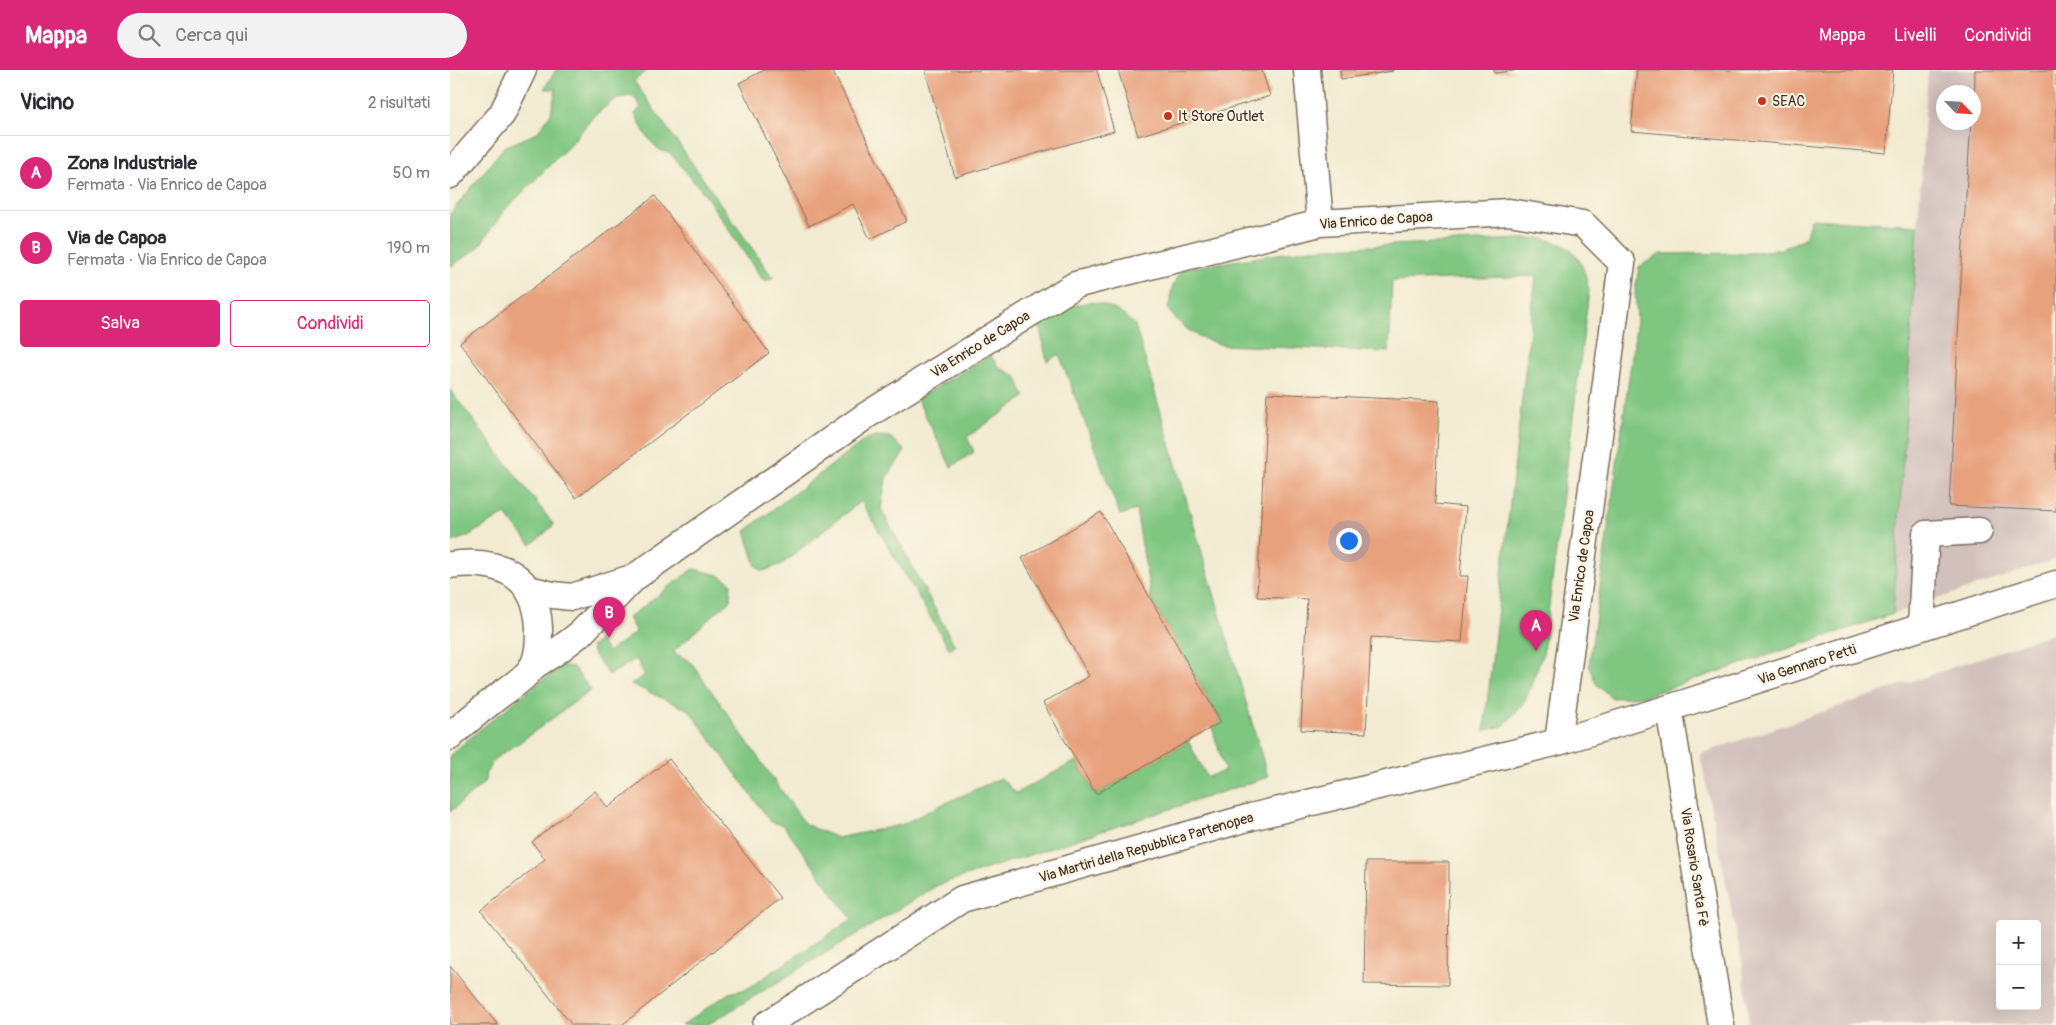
<!DOCTYPE html>
<html lang="it">
<meta charset="utf-8">
<style>
body{margin:0;font-family:Pangolin,sans-serif;background:#f2f2f3;color:#2b2b33}
.controls{position:absolute;right:15px;bottom:15px;display:grid;overflow:hidden;border-radius:5px;box-shadow:0 5px 20px #0002}
.controls button{width:45px;height:45px;display:grid;place-items:center;padding:0;border:0;border-bottom:1px solid #e1e1e2;background:#fff;color:#2b2b33;font:25px sans-serif}
.compass{position:absolute;left:1486px;top:15px;width:45px;height:45px;border-radius:50%;background:#fff;box-shadow:0 5px 20px #0002;rotate:115deg}
.you{position:absolute;left:898px;top:470px;width:18px;height:18px;margin:-12px;border:4px solid #fff;border-radius:50%;background:#1a73e8;box-shadow:0 0 0 8px #1a73e833}
.badge{display:grid;place-items:center;width:32px;height:32px;border-radius:50%;background:#db2777;color:#fff;font-size:16px;font-weight:700}
.pin{position:absolute;translate:-50% -41px;filter:drop-shadow(0 1px 2px #0008)}
.pin::after{content:'';position:absolute;top:26px;width:18px;height:15px;background:inherit;clip-path:polygon(0 0,100% 0,50% 100%)}
.list{margin:0;padding:0;list-style:none}
h2{display:flex;justify-content:space-between;align-items:center;height:65px;margin:0;padding:0 20px;font-size:21px}
h2 small{font-size:16px;font-weight:400;color:#7c7c81}
.list li{display:grid;grid-template-columns:32px 1fr auto;gap:15px;align-items:center;box-sizing:border-box;height:75px;padding:0 20px;border-top:1px solid #e1e1e2}
.list b{display:block;font-size:19px;white-space:nowrap}
.list p{margin:0;font-size:16px;white-space:nowrap;color:#7c7c81}
.list em{font-size:16px;font-style:normal;color:#7c7c81}
.actions{display:flex;gap:10px;padding:15px 20px}
.actions a{flex:1;padding:11px 0;border:1px solid #db2777;border-radius:5px;text-align:center;font-size:18px;color:#db2777}
.actions .main{background:#db2777;color:#fff}
.icon{flex:none;width:28px;height:28px;fill:none;stroke:currentColor;stroke-width:2;stroke-linecap:round;stroke-linejoin:round}
.map{position:relative;flex:none;width:1606px;height:955px;overflow:hidden}
header{display:flex;align-items:center;gap:30px;box-sizing:border-box;height:70px;padding:0 25px;background:#db2777;color:#fff}
header strong{font-size:24px}
nav{display:flex;gap:28px;margin-inline-start:auto;font-size:18px}
.search{width:350px;height:45px;background:#f2f2f3;display:flex;align-items:center;gap:12px;box-sizing:border-box;padding:0 18px;border-radius:28px;color:#7c7c81;font-size:19px}
main{display:flex}
aside{flex:1;background:#fff}
.map>svg:first-child{display:block}
</style>
<header>
<strong>Mappa</strong>
<div class="search"><svg class="icon" aria-label="search" viewBox="0 0 24 24"><circle cx="10" cy="10" r="6"/><path d="M15 15l6 6"/></svg>Cerca qui</div>
<nav><a>Mappa</a><a>Livelli</a><a>Condividi</a></nav>
</header>
<main>
<aside>
<h2>Vicino<small>2 risultati</small></h2>
<ul class="list">
<li><span class="badge">A</span><div><b>Zona Industriale</b><p>Fermata · Via Enrico de Capoa</p></div><em>50 m</em></li>
<li><span class="badge">B</span><div><b>Via de Capoa</b><p>Fermata · Via Enrico de Capoa</p></div><em>190 m</em></li>
</ul>
<div class="actions"><a class="main">Salva</a><a>Condividi</a></div>
</aside>
<div class="map">
<svg width="1606" height="955" viewBox="0 0 1606 955">
<rect width="100%" height="100%" fill="#fcf5e5"/>
<filter id="ink" filterUnits="userSpaceOnUse"><feTurbulence type="fractalNoise" baseFrequency=".02" numOctaves="2"/><feDisplacementMap in="SourceGraphic" scale="10" xChannelSelector="R" yChannelSelector="G"/><feConvolveMatrix kernelMatrix="1 2 1 2 8 2 1 2 1" color-interpolation-filters="sRGB"/></filter>
<filter id="wash" filterUnits="userSpaceOnUse"><feTurbulence type="fractalNoise" baseFrequency=".0096" numOctaves="4" result="noise"/><feDisplacementMap in="SourceGraphic" scale="20" xChannelSelector="R" yChannelSelector="G"/><feGaussianBlur stdDeviation="1.12" result="paint"/><feColorMatrix in="noise" values="0 0 0 0 0 0 0 0 0 0 0 0 0 0 0 0 0 1.4 0 .05"/><feComposite in="paint" operator="in"/></filter>
<g filter="url(#wash)">
<rect width="100%" height="100%" fill="#f2ebd1"/>
<!-- industrial -->
<path fill="#d1c0bc" fill-rule="evenodd" d="M1478 0H1606V489L1443 544ZM1494 22H1524V52H1494Z
M1606 562V955H1299L1293 897 1250 684ZM1550 854H1587V936H1550Z"/>
<!-- green -->
<path fill="#7fc681" stroke="#5d7850" d="M106 0H198L184 11 323 208 317 211 311 208 256 126 220 83C202 82 192 57 185 44L191 37 182 25 164 30 144 46 118 77 53 142 28 178 0 197V144L54 77 87 63 101 43 106 19H94Z
M1361 149 1468 155 1443 544 1195 626 1162 628 1146 614 1139 595 1187 250 1185 221 1189 197 1210 184 1299 183 1332 179 1355 168Z
M1091 168C1126 176 1132 187 1139 221L1093 583 1074 634 1053 656 1034 661 1086 206 942 211 939 282 772 275C745 266 737 262 718 240L722 218 732 199 860 179Z
M639 232C660 234 669 241 685 255L818 707 488 815 257 955H232L279 923 297 919 402 849 333 755 321 752 239 640 181 614 195 605 186 589 159 605 144 585 141 577 149 570 158 582 186 562 178 548 243 499 269 505 281 513 280 532 269 540 223 582 241 592 355 754 387 768 451 755 491 735 551 708 566 723 626 691 646 724 738 671 757 707 775 701 762 657 771 651 701 529 686 440 670 445 609 284 597 291 589 254 617 237Z
M540 285 550 298 566 306 575 327 517 367 524 382 501 397 467 329Z
M0 320 104 455 81 475 55 444 18 466 0 473Z
M425 366 440 367 455 381 436 408 431 439 505 576 500 580 411 431 332 494 313 501 306 496 295 461 416 369Z
M111 595 123 597 141 620 66 675 44 689 35 705 36 711 0 742V685L33 657Z"/>
<g id="blocks">
<!-- building -->
<path fill="#e8a17d" d="M314 0H382L457 151 420 169 403 134 359 156 289 13Z
M475 0H647L664 61 505 107Z
M668 0H812L820 26 688 66Z
M890 0H943V1L891 9Z
M1044 0H1064V1L1044 3Z
M1187 0H1443L1436 83 1181 61Z
M1525 0H1606V441L1499 436 1514 155 1521 52H1524Z
M205 126 319 283 126 428 10 273Z
M817 323 989 331 985 434 1016 437 1010 506H1018L1012 572 921 567 916 663 851 660 857 529 807 527Z
M651 442 771 652 646 724 593 633 639 606 572 488Z
M219 689 330 828 172 955H122L31 841 95 789 82 772 145 721 158 738Z
M916 792H999L998 915 914 914Z
M0 896 48 955H0Z"/>
</g>
</g>
<g filter="url(#ink)">
<use href="#blocks" fill-opacity="0" stroke="#7b6e5d" stroke-width="1"/>
<g fill="none" stroke-linecap="round" stroke-linejoin="round">
<!-- minor casing -->
<g stroke="#7b6e5d" stroke-width="29">
<path id="minor" d="M857 0 870 153
M0 105 52 44 73 0
M0 495C48 488 86 504 89 557 89 570 89 586 82 598 74 609 61 617 50 625 33 638 15 652 0 667
M79 519 103 525 122 527 182 508
M1471 557 1476 464 1529 461
M82 597 106 582 131 563 185 507 417 345 625 215 870 153 1059 142 1133 154 1172 193 1108 672
M1219 638 1271 955
M316 955 512 829 801 747 1108 672 1219 638 1606 514"/>
</g>
<!-- minor -->
<use href="#minor" stroke="#fff" stroke-width="26"/>
</g>
</g>
<!-- markers -->
<g fill="#c8321e" stroke="#fcf5e5" stroke-width="2">
<circle cx="1312" cy="31" r="5"/>
<circle cx="718" cy="46" r="5"/>
</g>
<g text-anchor="middle" stroke-width="4" stroke-linejoin="round" paint-order="stroke">
<!-- poi labels -->
<g font-size="14" fill="#3b2a1e" stroke="#fcf5e5" text-anchor="start">
<text x="1322" y="36">SEAC</text>
<text x="728" y="51">It Store Outlet</text>
</g>
<!-- street labels -->
<g font-size="14" fill="#3b2a1e" stroke="#fcf5e5">
<text transform="translate(926 150) rotate(-4)" y="5">Via Enrico de Capoa</text>
<text transform="translate(530 274) rotate(-32)" y="5">Via Enrico de Capoa</text>
<text transform="translate(1131 496) rotate(-82)" y="5">Via Enrico de Capoa</text>
<text transform="translate(1357 594) rotate(-18)" y="5">Via Gennaro Petti</text>
<text transform="translate(696 777) rotate(-16)" y="5">Via Martiri della Repubblica Partenopea</text>
<text transform="translate(1245 797) rotate(81)" y="5">Via Rosario Santa Fè</text>
</g>
</g>
</svg>
<div class="controls">
<button>+</button>
<button>−</button>
</div>
<svg class="compass" viewBox="-18 -18 36 36"><path d="M0-13l5 13h-10z" fill="#e53935"/><path d="M0 13l5-13h-10z" fill="#7c7c81"/></svg>
<div class="you"></div>
<div class="pin badge" style="left:1086px;top:581px">A</div>
<div class="pin badge" style="left:159px;top:568px">B</div>
</div>
</main>
